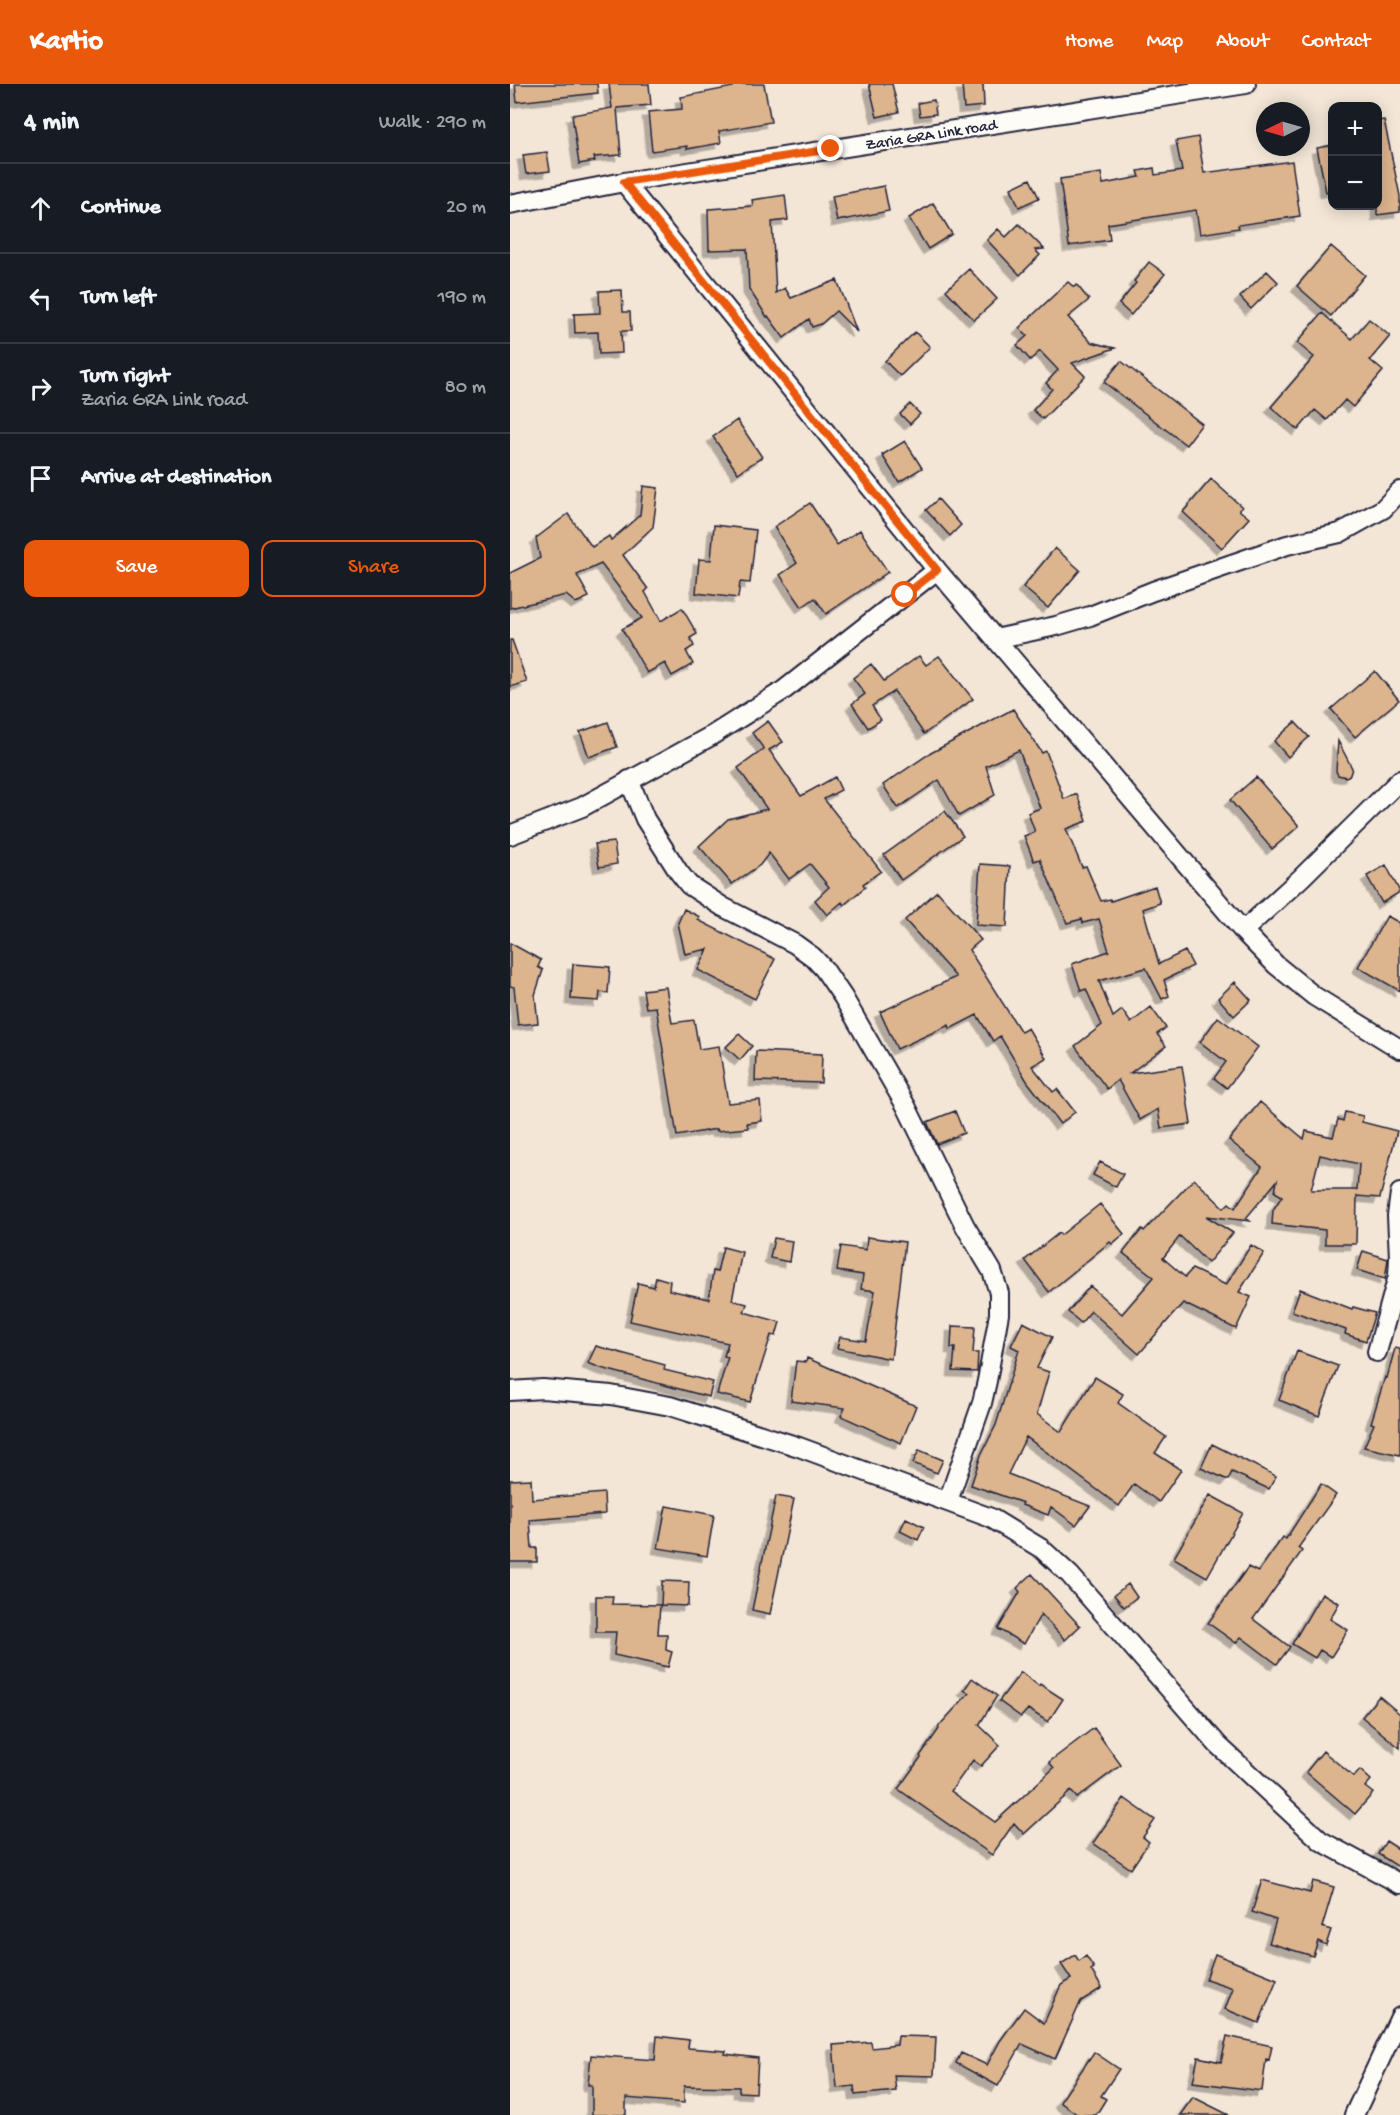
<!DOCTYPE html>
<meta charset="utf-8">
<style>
body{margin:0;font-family:"Gochi Hand",sans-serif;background:#20242c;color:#f1f3f6}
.controls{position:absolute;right:18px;top:18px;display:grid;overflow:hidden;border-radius:12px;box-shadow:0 3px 15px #0003}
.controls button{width:54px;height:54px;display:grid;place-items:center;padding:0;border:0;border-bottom:2px solid #363941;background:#171b24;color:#f1f3f6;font:30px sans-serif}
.compass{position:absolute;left:746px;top:18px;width:54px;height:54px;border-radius:50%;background:#171b24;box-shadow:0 3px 15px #0003;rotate:265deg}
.stop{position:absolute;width:18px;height:18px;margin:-14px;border:4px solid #ea580c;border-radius:50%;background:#fff}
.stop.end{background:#ea580c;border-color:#fff;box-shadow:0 2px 6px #0008}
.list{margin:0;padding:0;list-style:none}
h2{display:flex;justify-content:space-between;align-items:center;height:78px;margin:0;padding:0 24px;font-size:26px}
h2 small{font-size:20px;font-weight:400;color:#9ea1a6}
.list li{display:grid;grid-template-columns:39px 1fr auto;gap:18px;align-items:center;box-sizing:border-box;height:90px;padding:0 24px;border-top:2px solid #363941}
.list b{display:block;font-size:22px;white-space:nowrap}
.list p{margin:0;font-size:20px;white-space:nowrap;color:#9ea1a6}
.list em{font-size:20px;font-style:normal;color:#9ea1a6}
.actions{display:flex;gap:12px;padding:18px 24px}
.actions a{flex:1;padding:14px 0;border:2px solid #ea580c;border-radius:12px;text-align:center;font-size:21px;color:#ea580c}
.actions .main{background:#ea580c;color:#fff}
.icon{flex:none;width:33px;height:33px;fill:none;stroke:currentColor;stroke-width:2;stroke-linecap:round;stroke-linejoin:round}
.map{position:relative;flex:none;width:890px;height:2031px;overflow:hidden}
header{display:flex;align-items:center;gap:36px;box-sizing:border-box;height:84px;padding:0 30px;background:#ea580c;color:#fff}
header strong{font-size:28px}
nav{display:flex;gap:33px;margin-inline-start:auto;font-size:21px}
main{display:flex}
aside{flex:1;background:#171b24}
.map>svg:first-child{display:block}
</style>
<header>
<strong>Kartio</strong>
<nav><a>Home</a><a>Map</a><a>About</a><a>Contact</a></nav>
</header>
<main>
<aside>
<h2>4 min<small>Walk · 290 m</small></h2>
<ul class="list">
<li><svg class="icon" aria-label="ahead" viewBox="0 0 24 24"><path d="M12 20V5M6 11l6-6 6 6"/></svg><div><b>Continue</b></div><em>20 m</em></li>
<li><svg class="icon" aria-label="left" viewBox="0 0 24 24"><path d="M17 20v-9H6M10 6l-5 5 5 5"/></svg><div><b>Turn left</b></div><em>190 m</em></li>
<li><svg class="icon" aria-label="right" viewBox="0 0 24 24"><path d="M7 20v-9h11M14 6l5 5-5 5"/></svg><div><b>Turn right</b><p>Zaria GRA Link road</p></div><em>80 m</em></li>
<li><svg class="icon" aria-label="arrive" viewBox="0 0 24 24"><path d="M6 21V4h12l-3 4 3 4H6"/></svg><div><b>Arrive at destination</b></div></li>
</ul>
<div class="actions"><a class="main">Save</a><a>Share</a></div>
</aside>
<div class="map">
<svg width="890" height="2031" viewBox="0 0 890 2031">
<defs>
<filter id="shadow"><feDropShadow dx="-5.5" dy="5.5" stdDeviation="0" flood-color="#0004"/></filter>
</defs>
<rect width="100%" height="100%" fill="#f3e6d7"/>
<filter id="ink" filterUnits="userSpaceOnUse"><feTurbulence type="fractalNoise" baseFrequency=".0167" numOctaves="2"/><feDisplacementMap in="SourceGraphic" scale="12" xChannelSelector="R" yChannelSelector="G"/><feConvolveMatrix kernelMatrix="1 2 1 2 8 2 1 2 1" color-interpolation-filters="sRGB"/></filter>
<g filter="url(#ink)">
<!-- building -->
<path fill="#dcb48d" stroke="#22223b" stroke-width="1.5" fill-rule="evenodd" filter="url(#shadow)" d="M5 0H87L88 9 7 18Z
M99 0H139L141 21 107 24 111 71 84 73 85 77 69 80 62 31 102 24Z
M222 0H254L261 38 209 47 211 59 177 65V62L142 67 138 28 172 25 171 13 223 3Z
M359 0H382L389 28 367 33Z
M473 0 474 22 454 24 452 1Z
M424 16 426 30 410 32 408 19Z
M874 36 890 112V128L867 131V37Z
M688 53 694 89 782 77 790 132 728 141 729 144 690 150 686 126 598 140 600 156 559 162 550 95 591 89 593 100 630 93 628 87 644 84 645 91 672 87 666 57Z
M822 61V107L816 108 807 64Z
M37 68 40 87 16 90 13 71Z
M520 95 529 114 509 123 501 104Z
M374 102 379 127 327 137 322 112Z
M275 111 278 136 262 138 266 209 275 204 281 214 327 196 347 248 326 227 311 240 302 243 299 235 274 254 258 232 257 233 239 205 237 165 199 166 198 125 243 122 242 116Z
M423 119 442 150 418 165 399 134Z
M509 140 534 165 525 166 530 171 510 191 477 156 488 145 496 153Z
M821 162 855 191 821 232 787 202Z
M639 178 655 190 621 231 609 220 626 199 624 197Z
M459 185 487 215 464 236 436 206Z
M757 187 768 198 741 225 730 213Z
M558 198 564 203 567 201 579 216 558 233 581 258 605 264 562 279 575 292 533 335 523 326 542 305 536 299 548 286 530 267 520 276 507 261 517 252 509 244Z
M112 206 113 228H120L121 247H111L112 269 89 270 88 248 65 249 64 230 90 229 89 207Z
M812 229 842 255 859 235 880 252 860 276 873 287 843 323 835 316 817 336 805 326 788 346 761 323 804 273 787 259Z
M405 248 420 263 390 292 375 277Z
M611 277 692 340 676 361 594 298Z
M400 320 410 330 400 340 390 330Z
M227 336 252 373 228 389 203 353Z
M395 357 412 384 389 398 372 371Z
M701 395 732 423 729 426 739 434 712 464 673 428Z
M133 402 148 404 143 443 113 471 138 505 135 508 151 537 172 524 187 550 180 554 184 562 176 567 183 580 162 592 155 579 137 589 112 545 132 534 91 480 67 491 79 513 66 519 56 511 0 524V489L30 474 26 454 58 430 82 463 99 452 101 456 130 431Z
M428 415 451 441 440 452 416 426Z
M300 419 327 461 350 446 378 488 316 530 305 514 292 523 270 491 287 479 264 443Z
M204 441 246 446 240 499 230 498 228 514 186 509 189 475 201 476Z
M545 464 570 486 538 524 513 503Z
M0 556H2L17 598 0 603Z
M409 572 416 581 429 572 463 615 414 650 384 607 362 622 371 636 358 644 342 620 355 610 343 594 361 580 374 597Z
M865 587 889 616 845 653 821 625Z
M503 625 532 669 536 667 554 715 567 710 577 737 556 745 572 783 576 782 591 817 600 815 601 817 645 802 650 819 633 825 649 880 675 867 683 882 654 896 659 912 652 915 636 884 589 897 603 933 612 926 621 939 641 923 656 944 647 950 656 962 620 989 672 982 681 1040 651 1044 648 1025 630 1036 608 996 597 1005 565 962 592 941 576 905 571 907 562 880 599 867 589 835 573 839 572 835 557 839 530 775 524 777 514 752 525 748 518 729 530 724 509 666 476 682 485 711 449 732 429 696 388 724 373 701 419 670Z
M258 637 273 658 259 666 291 712 325 693 331 706 314 715 371 787 353 800 355 803 334 821 332 818 317 831 305 816 319 803 300 780 279 795 259 769 250 781 222 800 189 762 218 735 257 725 228 684 254 665 242 649Z
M98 638 107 663 79 673 70 648Z
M785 638 799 653 778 673 764 657Z
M828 657 842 684 840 691 836 693 828 691 826 687Z
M746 693 789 742 762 765 720 716Z
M435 727 453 752 391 796 374 771Z
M104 758 107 780 89 783 85 760Z
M470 780 500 782 497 843 466 841Z
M876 781 890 808 872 819 857 792Z
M427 807 471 856 459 866 511 948 518 944 536 974 522 982 543 1008 547 1005 565 1028 550 1040 517 997 490 952 483 957 467 931 440 945 439 941 387 965 370 928 446 893 395 836Z
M174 825 190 833 188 836 265 875 245 915 188 886 198 865 175 870 168 839Z
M877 832 890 839V907L848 883Z
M0 859 31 876 28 883 33 886 25 911 28 939 8 941 4 903 0 902Z
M63 880 100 883 98 909 90 908 89 917 61 915Z
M725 898 741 916 724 932 708 914Z
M156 903 162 939 184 936 189 965 209 962 218 1019 250 1016 252 1037 237 1039 238 1044 207 1047V1045L167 1052 146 923 136 924 133 906Z
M708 933 748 963 717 1004 704 994 716 978 690 958Z
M229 950 242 962 230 976 216 963Z
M246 967 312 970 311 999 245 997Z
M750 1018 794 1055 796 1047 823 1053 828 1035 833 1037 835 1028 853 1032 852 1038 887 1047 870 1114 847 1112 846 1160H815V1146L762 1140 763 1126 772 1112 765 1108 767 1097 736 1134 740 1137 696 1132 723 1149 698 1179 670 1152 653 1174 675 1193 682 1185 716 1201 741 1161 754 1169 729 1208 741 1213 726 1245 673 1219 629 1270 581 1227 571 1239 558 1228 580 1202 612 1230 644 1193 613 1169 632 1145 634 1147 684 1095 714 1124 719 1119 725 1124 752 1083 719 1056ZM810 1071 849 1080 847 1106H801Z
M445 1027 454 1049 427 1060 417 1038Z
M590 1078 613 1090 606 1103 583 1091Z
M590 1120 614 1150 602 1160 600 1158 539 1208 515 1176 549 1149 551 1151Z
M357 1153 395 1158 381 1275 327 1264 330 1253 356 1257 365 1207 351 1205 353 1191 327 1187 331 1162 356 1166Z
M264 1154 282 1157 279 1178 260 1174Z
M213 1163 232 1168 222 1216 237 1220 234 1228 270 1238 266 1252 261 1251 240 1318 207 1310 218 1273 214 1272 218 1259 120 1237 128 1199 144 1203 146 1193 160 1197 159 1206 199 1215 203 1187 207 1188Z
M853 1167 878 1175 875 1195 847 1186Z
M790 1205 842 1225 843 1223 865 1229 856 1257 835 1250 836 1246 782 1227Z
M513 1238 542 1253 527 1284 539 1288 527 1330 551 1348 585 1293 613 1310 608 1319 656 1353 645 1369 671 1386 649 1418 624 1400 609 1422 516 1353 498 1390 580 1422 566 1441 541 1423 538 1431 512 1421 513 1419 461 1401 471 1371 486 1341 509 1266 501 1262Z
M442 1242 465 1243 463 1269H468L467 1288 443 1287 445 1264H441Z
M86 1262 155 1281 154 1286 203 1298 199 1313 91 1284 78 1279Z
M885 1264 890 1265V1371L854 1363 864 1340 861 1339 875 1293 877 1294Z
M787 1267 828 1282 809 1332 769 1316Z
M297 1274 406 1322 391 1359 331 1332 335 1324 281 1317 286 1277 296 1278Z
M702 1360 766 1392 759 1405 722 1388 718 1396 691 1384Z
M409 1366 433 1376 427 1389 403 1379Z
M21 1395 22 1415 94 1409 95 1430 20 1436 22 1464H27V1478H0V1396Z
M811 1400 826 1411 788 1464 792 1467 743 1535 780 1563 767 1580 731 1553 726 1559 698 1539 738 1483 748 1488 773 1453 776 1455Z
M700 1411 733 1429 697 1493 664 1474Z
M266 1412 284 1415 260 1530 242 1526Z
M156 1422 204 1431 197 1472 148 1464Z
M396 1434 414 1443 408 1456 390 1447Z
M522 1490 570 1542 555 1556 531 1530 514 1560 488 1545 510 1508 507 1504Z
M152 1497 179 1498 178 1522 151 1521Z
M618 1500 627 1513 614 1523 604 1511Z
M812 1509 829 1519 820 1535 838 1546 821 1573 810 1566 805 1574 782 1560Z
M86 1512H103L102 1520 150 1521 148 1550H157L156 1566 162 1568 158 1583 104 1571 106 1548H86Z
M511 1588 529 1602 530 1600 553 1615 538 1638 518 1625 511 1633 489 1617Z
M462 1594 487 1612 469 1641 490 1661 471 1682 463 1676 441 1707 485 1738 544 1684 539 1678 584 1644 611 1681 567 1714 561 1707 514 1750 504 1739 482 1771 388 1705 411 1673 410 1672 429 1645 428 1643 459 1609 454 1606Z
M869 1612 890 1630V1664L852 1633Z
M813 1667 844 1693 850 1686 861 1696 855 1703 863 1709 845 1730 796 1688Z
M614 1714 645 1736 633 1753 639 1758 621 1785 583 1759Z
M876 1757 890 1766V1784L868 1770Z
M752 1796 800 1809 803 1797 824 1803 812 1843 821 1846 816 1861 808 1857 803 1872 759 1859 766 1836 742 1828Z
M705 1870 767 1895 749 1939 715 1925 723 1904 696 1895Z
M565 1871 569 1877 576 1872 584 1884 581 1886 592 1904 571 1917 545 1975 512 1960 488 2002 446 1979 451 1969 477 1981 490 1957 514 1924 534 1939 551 1901 561 1895 551 1880Z
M147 1952 179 1956 178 1964 216 1967 215 1970 248 1974 246 2009 229 2008V2003L174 2002V2019L116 2014V2031H82V2001H78L81 1971 145 1976Z
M388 1952 426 1953 424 1992 384 1991 386 2007 345 2011 344 2002 327 2004 323 1961 361 1958 362 1964 387 1961Z
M717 1952 762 1962 759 1976 756 1975 752 2007 683 1998 688 1973 711 1978Z
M584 1968 609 1985 591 2012 596 2015 586 2031H568L550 2018Z
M683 2013 719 2031H670Z"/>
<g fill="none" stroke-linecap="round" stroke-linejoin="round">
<!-- minor casing -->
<g stroke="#22223b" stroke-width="22">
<path id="minor" d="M114 98 427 486 733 847 766 881 804 912 890 965
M0 120 114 98 736 0
M485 555 546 542 580 532 643 507 777 461 830 449 873 425 890 407
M119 696 135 735 168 787 179 801 213 823 285 860 303 873 314 885 333 913 396 1022 455 1142 482 1187 489 1209V1230L477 1297 472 1319 438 1417
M0 751 72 723 201 652 274 606 427 486
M733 847 791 794 890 696
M867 1268 888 1192 889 1173 887 1132 890 1109
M0 1307 33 1305 66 1308 101 1311 160 1322 289 1363 481 1434 532 1465 560 1491 708 1661 811 1757 890 1800
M844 2031 890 1933"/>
</g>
<!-- minor -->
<use href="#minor" stroke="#fdfcf7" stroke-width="18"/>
</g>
</g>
<g fill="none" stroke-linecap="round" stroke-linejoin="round" filter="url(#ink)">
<!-- route -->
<path stroke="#ea580c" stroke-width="8" d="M321 65 114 98 427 486 395 511"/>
</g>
<g text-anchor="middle" stroke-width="4.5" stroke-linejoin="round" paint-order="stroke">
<!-- street labels -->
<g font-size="16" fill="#22223b" stroke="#fdfcf7">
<text transform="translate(421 49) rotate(-9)" y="6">Zaria GRA Link road</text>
</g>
</g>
</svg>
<div class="controls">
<button>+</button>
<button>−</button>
</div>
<svg class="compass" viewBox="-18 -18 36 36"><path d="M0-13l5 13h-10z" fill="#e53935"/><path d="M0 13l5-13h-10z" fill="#9ea1a6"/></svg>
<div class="stop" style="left:395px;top:511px"></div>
<div class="stop end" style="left:321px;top:65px"></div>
</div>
</main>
